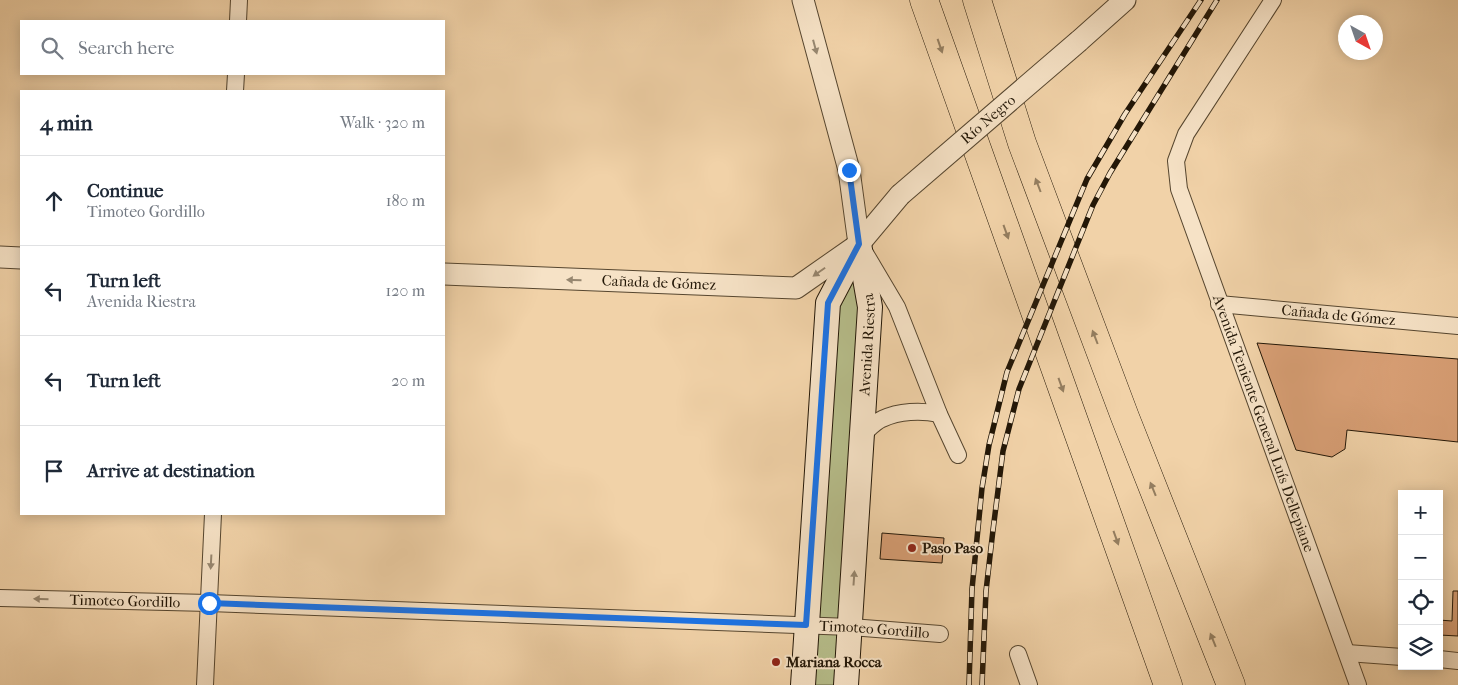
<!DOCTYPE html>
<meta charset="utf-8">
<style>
body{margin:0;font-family:"IM FELL French Canon",serif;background:#f6f6f7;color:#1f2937}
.controls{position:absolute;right:15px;bottom:15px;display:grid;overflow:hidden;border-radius:0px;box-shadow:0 2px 12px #0003}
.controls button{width:45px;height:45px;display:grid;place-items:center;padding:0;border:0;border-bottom:1px solid #e0e1e3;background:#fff;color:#1f2937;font:25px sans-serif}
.compass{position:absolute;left:1338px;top:15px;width:45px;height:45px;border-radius:50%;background:#fff;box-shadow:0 2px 12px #0003;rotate:140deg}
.stop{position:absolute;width:15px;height:15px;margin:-11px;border:4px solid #1a73e8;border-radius:50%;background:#fff}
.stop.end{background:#1a73e8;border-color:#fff;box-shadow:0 1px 5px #0008}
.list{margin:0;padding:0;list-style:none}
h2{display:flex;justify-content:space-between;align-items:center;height:65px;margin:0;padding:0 20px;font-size:21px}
h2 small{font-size:16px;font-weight:400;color:#747a83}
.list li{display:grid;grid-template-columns:32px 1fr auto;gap:15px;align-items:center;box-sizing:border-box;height:90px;padding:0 20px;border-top:1px solid #e0e1e3}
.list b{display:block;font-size:19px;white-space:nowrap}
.list p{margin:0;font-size:16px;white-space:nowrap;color:#747a83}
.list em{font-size:16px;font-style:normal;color:#747a83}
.icon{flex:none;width:28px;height:28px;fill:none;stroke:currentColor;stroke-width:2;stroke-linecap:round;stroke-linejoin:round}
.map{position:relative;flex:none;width:1458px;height:685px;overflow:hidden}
.search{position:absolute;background:#fff;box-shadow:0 2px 12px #0003;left:20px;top:20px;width:425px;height:55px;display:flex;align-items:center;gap:12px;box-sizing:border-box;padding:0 18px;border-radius:0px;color:#747a83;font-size:19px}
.panel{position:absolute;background:#fff;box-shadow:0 2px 12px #0003;left:20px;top:90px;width:425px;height:425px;border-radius:0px}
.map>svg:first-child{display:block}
</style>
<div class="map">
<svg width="1458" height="685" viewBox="0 0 1458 685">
<rect width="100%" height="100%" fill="#f1d2a8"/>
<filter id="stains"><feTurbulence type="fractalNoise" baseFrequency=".004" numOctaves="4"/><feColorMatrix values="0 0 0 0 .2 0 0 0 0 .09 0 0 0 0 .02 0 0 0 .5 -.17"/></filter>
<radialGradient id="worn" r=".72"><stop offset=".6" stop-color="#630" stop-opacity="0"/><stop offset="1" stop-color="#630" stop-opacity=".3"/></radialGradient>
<!-- green -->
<path fill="#b6bd8a" stroke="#6c6a48" d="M859 244 870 307 846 685H803L828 303Z"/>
<!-- building -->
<path fill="#d89f75" stroke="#231707" d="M1257 343 1458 359V442L1347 430 1345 449 1332 457 1296 450Z
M882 533 944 538 942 563 880 559Z
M1453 591H1458V636L1439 635V620L1452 621Z"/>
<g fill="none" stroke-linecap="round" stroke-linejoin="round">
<!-- minor casing -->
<g stroke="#56462f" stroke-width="18">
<g id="minor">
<path id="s1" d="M1273 0 1186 134 1176 161 1179 189 1358 685"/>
<path d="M238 21 239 0"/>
<path d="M235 91 236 74"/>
<path d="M865 253 897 307 939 414 958 455"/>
<path id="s2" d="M1219 304 1458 326"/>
<path d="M863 434C869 429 875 422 882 419 899 411 921 410 939 414"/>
<path id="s3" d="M0 598 209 603 851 627 940 634"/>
<path d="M1347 653 1402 657"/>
<path d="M1018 654 1029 685"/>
<path d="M1439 659 1458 661"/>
<path d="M205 685 213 514"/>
</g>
</g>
<!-- tertiary casing -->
<g stroke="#56462f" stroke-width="23">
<g id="tertiary">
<path d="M803 0 849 170 859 244"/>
<path d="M1079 41 1125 0"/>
<path d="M0 257 21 258"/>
<path id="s4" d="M444 274 796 288 859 244 900 195"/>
</g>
</g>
<!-- secondary casing -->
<g stroke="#231707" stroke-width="26">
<g id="secondary">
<path d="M803 685 828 303 859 244"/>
<path id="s5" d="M846 685 870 307 859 244"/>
</g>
</g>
<!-- motorway casing -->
<g stroke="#231707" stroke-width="29">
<path id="motorway" d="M924 0 1168 685
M977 0 1022 143 1125 417 1231 685"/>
</g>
<!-- minor -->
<use href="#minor" stroke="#f6e2c6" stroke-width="16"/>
<!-- tertiary -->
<use href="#tertiary" stroke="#f6e2c6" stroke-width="21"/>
<!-- secondary -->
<use href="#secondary" stroke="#f6e2c6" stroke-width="24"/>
<!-- motorway -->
<use href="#motorway" stroke="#f1d2a8" stroke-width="28"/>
<!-- rail casing -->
<g stroke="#231707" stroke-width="5.5">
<path id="rail" d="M969 685 972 589 982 488 989 445 1007 372 1087 179 1125 114 1201 0
M982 685 986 591 993 530 1003 451 1019 389 1093 205 1110 173 1217 0"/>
</g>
<!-- rail -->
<use href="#rail" stroke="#f6e2c6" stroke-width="4" stroke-dasharray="11" stroke-linecap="butt"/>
<!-- tertiary-bridge casing -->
<g stroke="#56462f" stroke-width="23" stroke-linecap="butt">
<g id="tertiary-bridge">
<path id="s6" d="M900 195 1079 41"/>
</g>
</g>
<!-- tertiary-bridge -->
<use href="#tertiary-bridge" stroke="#f6e2c6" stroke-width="21"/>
</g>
<!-- one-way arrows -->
<defs><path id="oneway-solid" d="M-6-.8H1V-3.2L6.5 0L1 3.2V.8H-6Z" transform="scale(1.25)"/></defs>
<g fill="#947e60">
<use href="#oneway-solid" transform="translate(940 46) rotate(71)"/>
<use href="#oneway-solid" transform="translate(1038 185) rotate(-111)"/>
<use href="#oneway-solid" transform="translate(1006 232) rotate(70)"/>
<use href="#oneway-solid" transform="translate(1095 337) rotate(-111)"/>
<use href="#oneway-solid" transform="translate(1061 385) rotate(70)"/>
<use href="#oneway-solid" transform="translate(1153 489) rotate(-112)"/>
<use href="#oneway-solid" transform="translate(1116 538) rotate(70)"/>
<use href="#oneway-solid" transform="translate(1213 640) rotate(-112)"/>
</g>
<g fill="#978770">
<use href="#oneway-solid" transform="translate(815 47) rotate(75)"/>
<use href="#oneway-solid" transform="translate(819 272) rotate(145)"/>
<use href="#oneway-solid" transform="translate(574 280) rotate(-178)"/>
<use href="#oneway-solid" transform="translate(211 562) rotate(93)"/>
<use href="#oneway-solid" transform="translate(854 578) rotate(-86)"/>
<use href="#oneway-solid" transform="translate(41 599) rotate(-179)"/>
</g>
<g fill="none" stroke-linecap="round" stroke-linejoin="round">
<!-- route -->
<path stroke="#1a73e8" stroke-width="6" d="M209 603 806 625 828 303 859 244 849 170"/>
</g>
<!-- markers -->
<g fill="#8f2418" stroke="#f6e2c6" stroke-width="2">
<circle cx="912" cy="548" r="5"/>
<circle cx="776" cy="662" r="5"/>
</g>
<g text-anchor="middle" stroke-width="4" stroke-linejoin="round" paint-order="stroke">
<!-- street labels -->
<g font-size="15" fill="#231707" stroke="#f6e2c6">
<text dy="5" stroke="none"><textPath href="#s6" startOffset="116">Río Negro</textPath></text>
<text dy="5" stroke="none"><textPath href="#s4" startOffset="215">Cañada de Gómez</textPath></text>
<text dy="5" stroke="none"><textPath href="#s2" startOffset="120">Cañada de Gómez</textPath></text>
<text dy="5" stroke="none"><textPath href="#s5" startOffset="341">Avenida Riestra</textPath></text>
<text dy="5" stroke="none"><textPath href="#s1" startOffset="466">Avenida Teniente General Luís Dellepiane</textPath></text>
<text dy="5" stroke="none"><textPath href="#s3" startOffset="125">Timoteo Gordillo</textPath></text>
<text dy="5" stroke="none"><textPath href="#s3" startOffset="875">Timoteo Gordillo</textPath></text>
</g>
<!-- poi labels -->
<g font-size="15" font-weight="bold" fill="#231707" stroke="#f6e2c6" text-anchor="start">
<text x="922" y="553">Paso Paso</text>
<text x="786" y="667">Mariana Rocca</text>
</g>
</g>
<rect width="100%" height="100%" filter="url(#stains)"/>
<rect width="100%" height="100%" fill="url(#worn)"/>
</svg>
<div class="controls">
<button>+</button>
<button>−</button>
<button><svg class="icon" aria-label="locate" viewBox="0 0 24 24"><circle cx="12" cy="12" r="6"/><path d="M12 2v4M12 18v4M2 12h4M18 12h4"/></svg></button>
<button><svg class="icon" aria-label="layers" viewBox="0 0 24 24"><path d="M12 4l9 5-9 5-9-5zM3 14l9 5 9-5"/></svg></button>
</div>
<svg class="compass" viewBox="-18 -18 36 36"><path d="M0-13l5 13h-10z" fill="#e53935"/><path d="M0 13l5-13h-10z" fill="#747a83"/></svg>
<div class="stop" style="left:209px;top:603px"></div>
<div class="stop end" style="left:849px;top:170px"></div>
<div class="search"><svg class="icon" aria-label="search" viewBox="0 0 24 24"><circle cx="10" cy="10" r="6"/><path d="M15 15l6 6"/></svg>Search here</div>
<section class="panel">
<h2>4 min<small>Walk · 320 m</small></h2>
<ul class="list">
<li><svg class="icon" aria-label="ahead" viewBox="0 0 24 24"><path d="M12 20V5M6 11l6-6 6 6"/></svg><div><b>Continue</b><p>Timoteo Gordillo</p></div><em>180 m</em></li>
<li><svg class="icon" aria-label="left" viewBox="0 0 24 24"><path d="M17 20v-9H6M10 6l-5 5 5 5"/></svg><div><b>Turn left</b><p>Avenida Riestra</p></div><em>120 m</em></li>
<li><svg class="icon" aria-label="left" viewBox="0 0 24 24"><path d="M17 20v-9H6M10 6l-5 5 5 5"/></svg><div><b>Turn left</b></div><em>20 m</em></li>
<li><svg class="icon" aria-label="arrive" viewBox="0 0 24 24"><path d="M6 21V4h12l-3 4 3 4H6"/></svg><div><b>Arrive at destination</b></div></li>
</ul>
</section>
</div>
